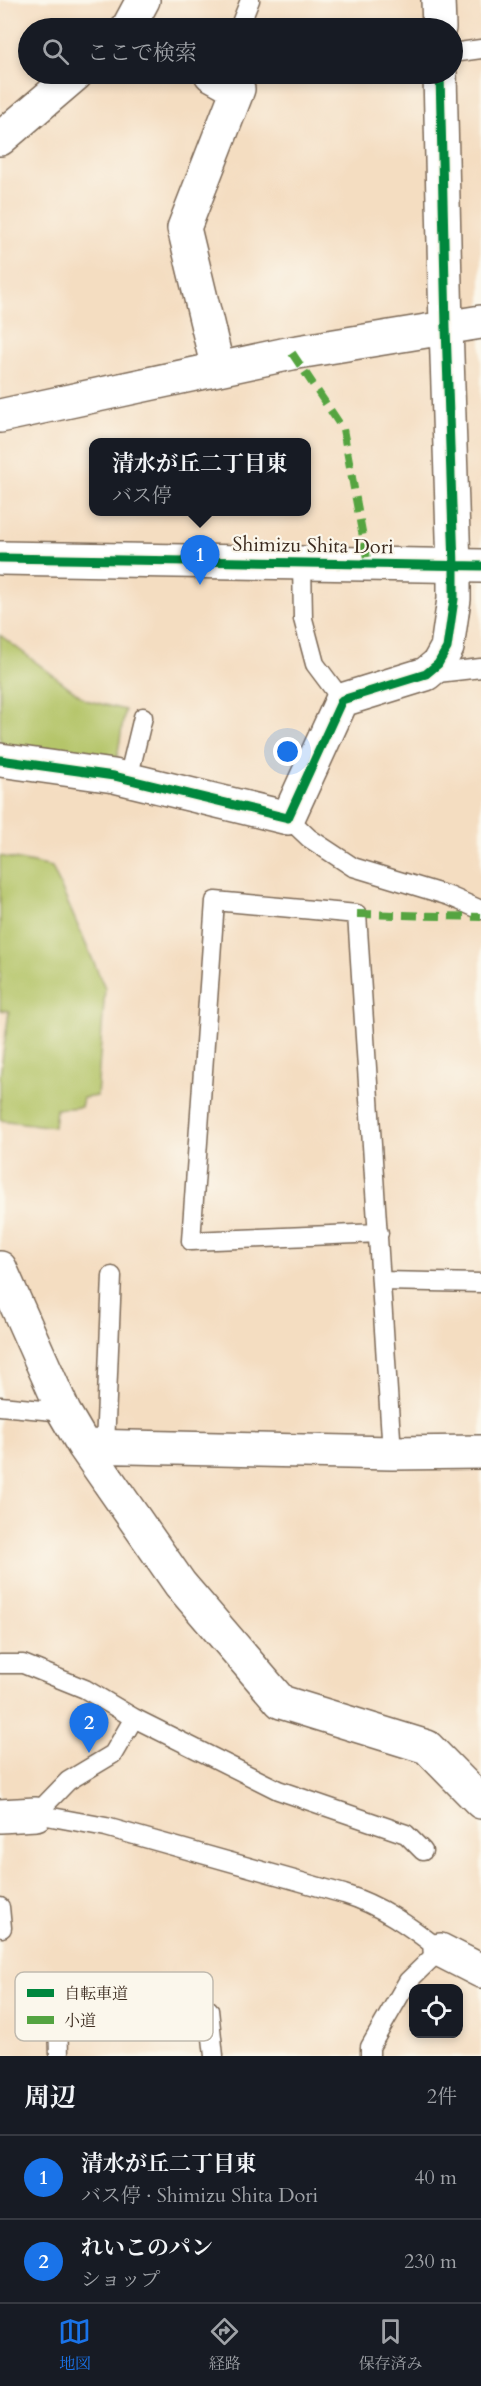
<!DOCTYPE html>
<html lang="ja">
<meta charset="utf-8">
<style>
body{margin:0;font-family:Cardo,"Noto Serif JP",serif;background:#20242c;color:#f1f3f6}
.controls{position:absolute;right:18px;bottom:18px;display:grid;overflow:hidden;border-radius:12px;box-shadow:0 3px 9px #0003}
.controls button{width:54px;height:54px;display:grid;place-items:center;padding:0;border:0;border-bottom:2px solid #363941;background:#171b24;color:#f1f3f6;font:30px sans-serif}
.you{position:absolute;left:288px;top:752px;width:21px;height:21px;margin:-15px;border:4px solid #fff;border-radius:50%;background:#1a73e8;box-shadow:0 0 0 9px #1a73e833}
.badge{display:grid;place-items:center;width:39px;height:39px;border-radius:50%;background:#1a73e8;color:#fff;font-size:20px;font-weight:700}
.pin{position:absolute;translate:-50% -50px;filter:drop-shadow(0 2px 3px #0008)}
.pin::after{content:'';position:absolute;top:32px;width:21px;height:18px;background:inherit;clip-path:polygon(0 0,100% 0,50% 100%)}
.popup{position:absolute;left:89px;top:438px;width:222px;height:78px;box-sizing:border-box;display:grid;place-content:center;border-radius:12px;background:#171b24;filter:drop-shadow(0 2px 4px #0005);font-size:20px;white-space:nowrap;color:#9ea1a6}
.popup b{font-size:22px;color:#f1f3f6}
.popup::after{content:'';position:absolute;left:50%;top:100%;margin-left:-12px;border:12px solid transparent;border-top-color:#171b24}
.list{margin:0;padding:0;list-style:none}
h2{display:flex;justify-content:space-between;align-items:center;height:78px;margin:0;padding:0 24px;font-size:26px}
h2 small{font-size:20px;font-weight:400;color:#9ea1a6}
.list li{display:grid;grid-template-columns:39px 1fr auto;gap:18px;align-items:center;box-sizing:border-box;height:84px;padding:0 24px;border-top:2px solid #363941}
.list b{display:block;font-size:22px;white-space:nowrap}
.list p{margin:0;font-size:20px;white-space:nowrap;color:#9ea1a6}
.list em{font-size:20px;font-style:normal;color:#9ea1a6}
.icon{flex:none;width:33px;height:33px;fill:none;stroke:currentColor;stroke-width:2;stroke-linecap:round;stroke-linejoin:round}
.map{position:relative;flex:none;width:481px;height:2056px;overflow:hidden}
.search{position:absolute;background:#171b24;box-shadow:0 3px 9px #0003;left:18px;right:18px;top:18px;height:66px;display:flex;align-items:center;gap:15px;box-sizing:border-box;padding:0 21px;border-radius:33px;color:#9ea1a6;font-size:22px}
.sheet{height:246px;background:#171b24}
nav{display:flex;justify-content:space-around;align-items:center;box-sizing:border-box;height:84px;border-top:2px solid #363941;background:#171b24;font-size:16px;color:#9ea1a6}
nav a{display:grid;justify-items:center;gap:3px}
nav .on{color:#1a73e8}
.map>svg:first-child{display:block}
</style>
<div class="map">
<svg width="481" height="2056" viewBox="0 0 481 2056">
<rect width="100%" height="100%" fill="#fbf7ec"/>
<filter id="ink" filterUnits="userSpaceOnUse"><feTurbulence type="fractalNoise" baseFrequency=".0167" numOctaves="2"/><feDisplacementMap in="SourceGraphic" scale="12" xChannelSelector="R" yChannelSelector="G"/><feConvolveMatrix kernelMatrix="1 2 1 2 8 2 1 2 1" color-interpolation-filters="sRGB"/></filter>
<filter id="wash" filterUnits="userSpaceOnUse"><feTurbulence type="fractalNoise" baseFrequency=".008" numOctaves="4" result="noise"/><feDisplacementMap in="SourceGraphic" scale="24" xChannelSelector="R" yChannelSelector="G"/><feGaussianBlur stdDeviation="1.35" result="paint"/><feColorMatrix in="noise" values="0 0 0 0 0 0 0 0 0 0 0 0 0 0 0 0 0 1.4 0 .05"/><feComposite in="paint" operator="in"/></filter>
<g filter="url(#wash)">
<rect width="100%" height="100%" fill="#f4ddc1"/>
<!-- green -->
<path fill="#b4c467" stroke="#787742" stroke-width="1.5" d="M0 635 86 700 125 710 114 776 0 747Z
M0 856 52 867 105 988 97 1096 83 1098 81 1107 56 1109 54 1127 0 1120V1076L9 1011 0 1010Z"/>
</g>
<g filter="url(#ink)">
<g fill="none" stroke-linecap="round" stroke-linejoin="round">
<!-- lane casing -->
<g stroke="#7c6957" stroke-width="21">
<path id="lane" d="M239 28 250 0
M452 53 481 49
M302 563 303 619 315 664 342 700
M429 674 481 668
M128 779 143 717
M288 818 309 838 353 867 449 896 481 910
M379 1233 191 1241 215 901 357 914 392 1453
M382 1281 481 1283
M0 1406 64 1412
M105 1446 112 1276
M0 1664H23L85 1689 134 1718 113 1754 68 1781 36 1814
M134 1718 278 1790 406 1834 423 1851
M36 1814 106 1827 344 1894C380 1905 410 1926 440 1950L408 1981 370 2047V2056
M0 1907 2 1928
M209 2010 214 2056
M58 2016 59 2056"/>
</g>
<!-- street casing -->
<g stroke="#7c6957" stroke-width="36">
<path id="street" d="M438 0 439 28
M128 28 143 0
M211 74 238 89 184 228 218 369
M0 139 76 74
M0 416 292 353 481 322
M0 760 114 776 288 818 342 700 426 674 438 664 447 648 454 599V566L446 327 440 74
M0 1268 64 1412 84 1446 180 1584 281 1702 427 1747 481 1802
M84 1446 392 1453 481 1452
M0 1816 36 1814
M440 1950 481 1971"/>
</g>
<!-- secondary casing -->
<g stroke="#7c6957" stroke-width="36">
<path id="secondary" d="M0 558 481 566"/>
</g>
<!-- lane -->
<use href="#lane" stroke="#fff" stroke-width="18"/>
<!-- street -->
<use href="#street" stroke="#fff" stroke-width="33"/>
<!-- secondary -->
<use href="#secondary" stroke="#fff" stroke-width="33"/>
<!-- quiet -->
<path stroke="#54a441" stroke-width="8" stroke-dasharray="15 8" stroke-linecap="butt" d="M292 353 343 429 368 564
M357 914 481 917"/>
<!-- cycleway casing -->
<g stroke="#fbf7ec" stroke-width="13">
<path id="cycleway" d="M0 558 481 566
M0 760 114 776 288 818 342 700 426 674 438 664 447 648 454 599V566L446 327 440 74"/>
</g>
<!-- cycleway -->
<use href="#cycleway" stroke="#00873e" stroke-width="9"/>
</g>
</g>
<g text-anchor="middle" stroke-width="4.5" stroke-linejoin="round" paint-order="stroke">
<!-- street labels -->
<g font-size="20" fill="#3b2a1e" stroke="#fbf7ec">
<text transform="translate(313 545) rotate(1)" y="7">Shimizu Shita Dori</text>
</g>
</g>
<!-- legend -->
<rect x="15" y="1972" width="198" height="69" rx="9" fill="#fbf7ec" stroke="#c1baae" stroke-width="1.5"/>
<rect x="27" y="1989" width="27" height="8" fill="#00873e"/>
<rect x="27" y="2016" width="27" height="8" fill="#54a441"/>
<g font-size="16" fill="#3b2a1e">
<text x="64" y="1999">自転車道</text>
<text x="64" y="2026">小道</text>
</g>
</svg>
<div class="controls">
<button><svg class="icon" aria-label="locate" viewBox="0 0 24 24"><circle cx="12" cy="12" r="6"/><path d="M12 2v4M12 18v4M2 12h4M18 12h4"/></svg></button>
</div>
<div class="you"></div>
<div class="pin badge" style="left:200px;top:585px">1</div>
<div class="popup"><b>清水が丘二丁目東</b>バス停</div>
<div class="pin badge" style="left:89px;top:1753px">2</div>
<div class="search"><svg class="icon" aria-label="search" viewBox="0 0 24 24"><circle cx="10" cy="10" r="6"/><path d="M15 15l6 6"/></svg>ここで検索</div>
</div>
<section class="sheet">
<h2>周辺<small>2件</small></h2>
<ul class="list">
<li><span class="badge">1</span><div><b>清水が丘二丁目東</b><p>バス停 · Shimizu Shita Dori</p></div><em>40 m</em></li>
<li><span class="badge">2</span><div><b>れいこのパン</b><p>ショップ</p></div><em>230 m</em></li>
</ul>
</section>
<nav>
<a class="on"><svg class="icon" aria-label="map" viewBox="0 0 24 24"><path d="M3 6l6-2 6 2 6-2v14l-6 2-6-2-6 2zM9 4v14M15 6v14"/></svg>地図</a>
<a><svg class="icon" aria-label="directions" viewBox="0 0 24 24"><path d="M12 3l9 9-9 9-9-9zM9 14v-3h6M13 9l2 2-2 2"/></svg>経路</a>
<a><svg class="icon" aria-label="saved" viewBox="0 0 24 24"><path d="M7 4h10v16l-5-4-5 4z"/></svg>保存済み</a>
</nav>
